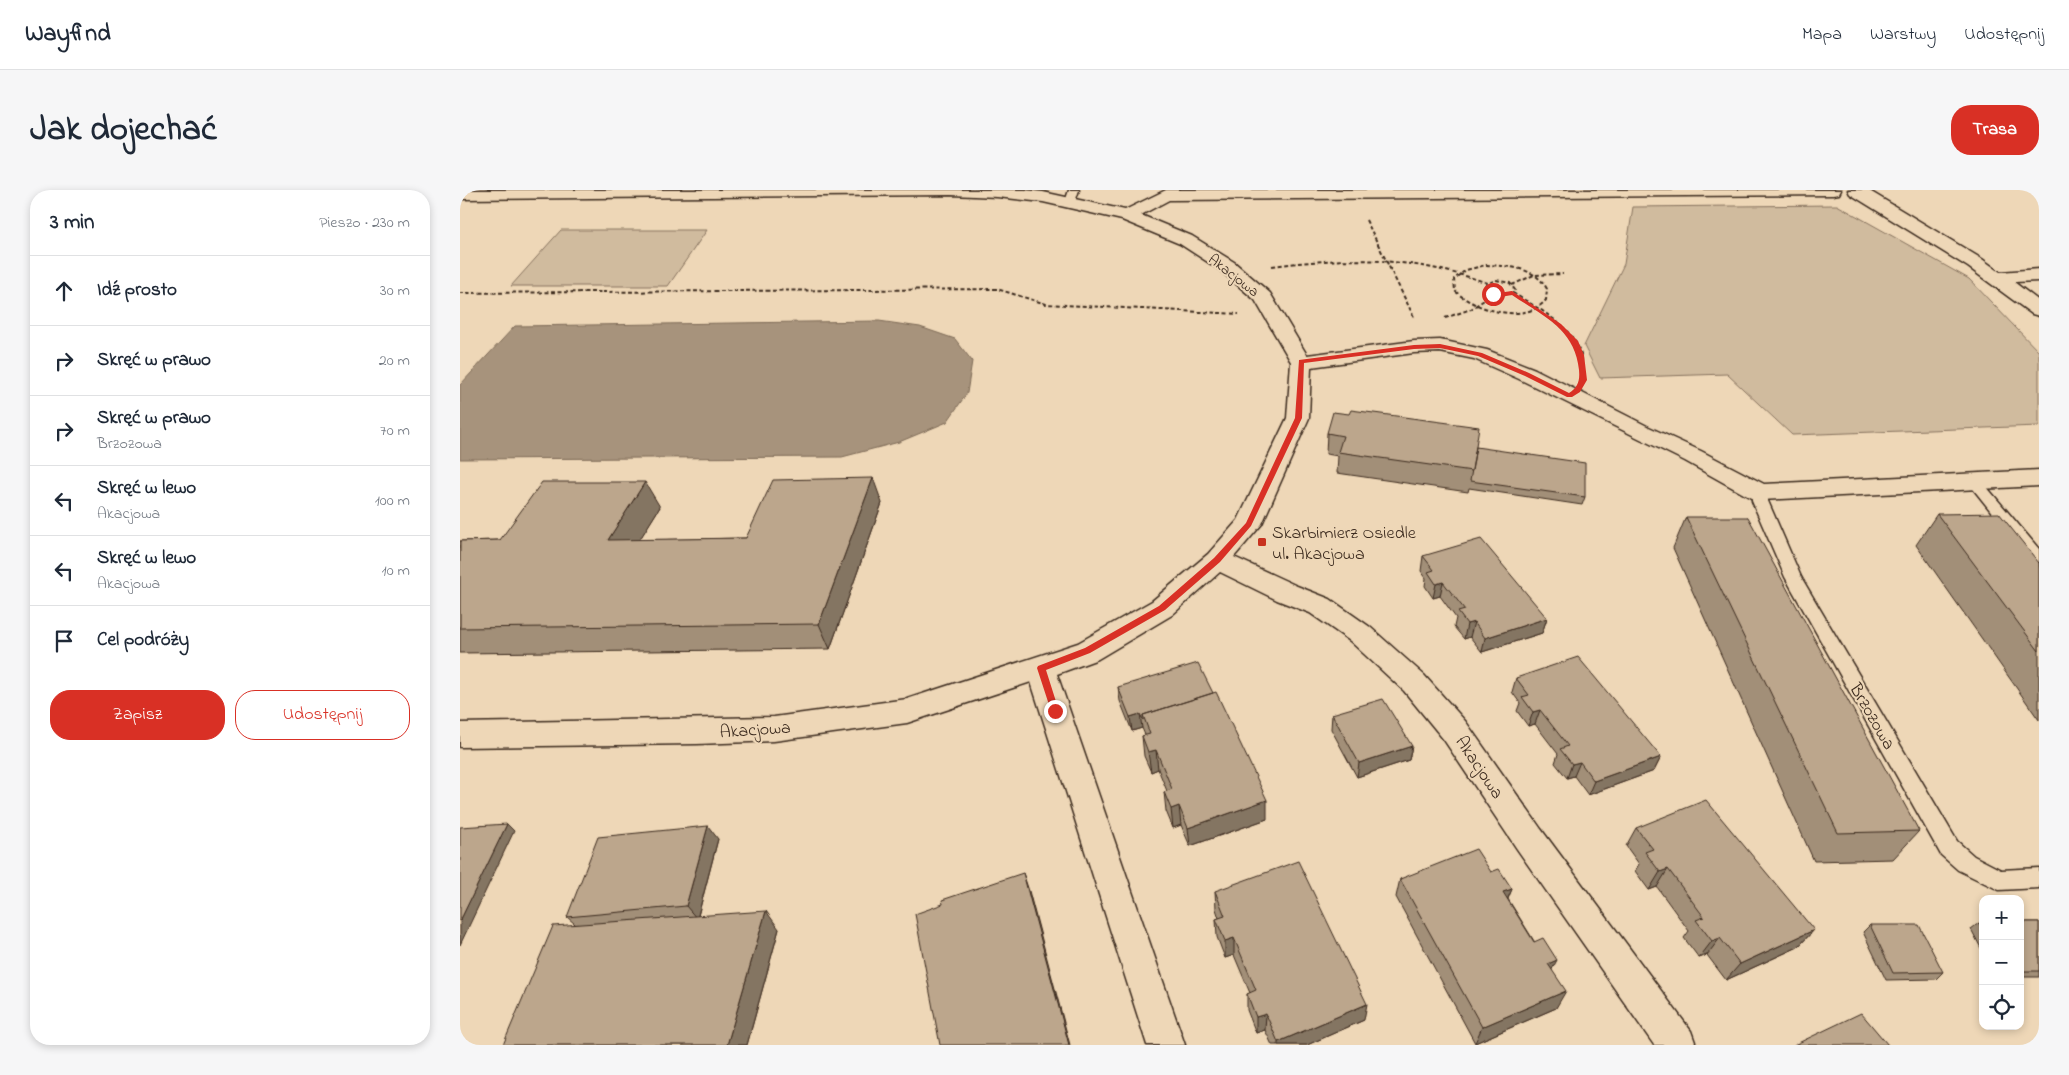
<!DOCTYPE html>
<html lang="pl">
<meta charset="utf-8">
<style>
body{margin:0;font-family:"Indie Flower",sans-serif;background:#f6f6f7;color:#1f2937}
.controls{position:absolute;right:15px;bottom:15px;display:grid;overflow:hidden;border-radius:10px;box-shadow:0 2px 8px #0003}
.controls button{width:45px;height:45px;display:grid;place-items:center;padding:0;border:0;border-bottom:1px solid #e0e1e3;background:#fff;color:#1f2937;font:25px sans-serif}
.stop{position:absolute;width:15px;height:15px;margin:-11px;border:4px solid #d93025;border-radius:50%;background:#fff}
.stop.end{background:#d93025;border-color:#fff;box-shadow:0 1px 5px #0008}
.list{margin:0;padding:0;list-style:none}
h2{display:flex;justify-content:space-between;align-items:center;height:65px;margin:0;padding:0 20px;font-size:21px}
h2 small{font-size:16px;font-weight:400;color:#747a83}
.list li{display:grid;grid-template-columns:32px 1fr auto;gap:15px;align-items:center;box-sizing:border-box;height:70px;padding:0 20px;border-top:1px solid #e0e1e3}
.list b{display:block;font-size:19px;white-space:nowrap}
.list p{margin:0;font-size:16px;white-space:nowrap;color:#747a83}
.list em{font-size:16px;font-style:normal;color:#747a83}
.actions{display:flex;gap:10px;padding:15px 20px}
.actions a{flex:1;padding:11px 0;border:1px solid #d93025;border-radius:20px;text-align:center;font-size:18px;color:#d93025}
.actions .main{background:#d93025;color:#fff}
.icon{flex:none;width:28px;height:28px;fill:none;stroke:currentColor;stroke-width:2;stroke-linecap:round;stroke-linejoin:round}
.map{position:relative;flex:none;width:1579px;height:855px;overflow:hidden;border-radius:20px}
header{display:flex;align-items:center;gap:30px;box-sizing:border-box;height:70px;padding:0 25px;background:#fff;border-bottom:1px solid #e0e1e3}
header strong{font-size:24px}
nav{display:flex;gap:28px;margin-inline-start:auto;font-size:18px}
.intro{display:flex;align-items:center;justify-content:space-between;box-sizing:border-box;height:120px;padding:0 30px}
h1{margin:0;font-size:35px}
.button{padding:12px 22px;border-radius:20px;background:#d93025;color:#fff;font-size:18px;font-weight:700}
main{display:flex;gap:30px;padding:0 30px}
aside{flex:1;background:#fff;border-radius:20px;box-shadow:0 2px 8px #0003}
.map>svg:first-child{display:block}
</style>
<header>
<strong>Wayfind</strong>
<nav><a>Mapa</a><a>Warstwy</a><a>Udostępnij</a></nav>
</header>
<div class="intro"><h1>Jak dojechać</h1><a class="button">Trasa</a></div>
<main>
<aside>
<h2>3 min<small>Pieszo · 230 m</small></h2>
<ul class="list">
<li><svg class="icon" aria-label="ahead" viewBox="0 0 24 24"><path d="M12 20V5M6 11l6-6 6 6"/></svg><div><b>Idź prosto</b></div><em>30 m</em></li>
<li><svg class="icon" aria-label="right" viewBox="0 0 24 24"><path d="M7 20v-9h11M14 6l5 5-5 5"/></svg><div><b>Skręć w prawo</b></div><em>20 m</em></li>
<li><svg class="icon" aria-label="right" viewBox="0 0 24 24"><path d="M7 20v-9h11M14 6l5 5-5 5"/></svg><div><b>Skręć w prawo</b><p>Brzozowa</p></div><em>70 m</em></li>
<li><svg class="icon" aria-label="left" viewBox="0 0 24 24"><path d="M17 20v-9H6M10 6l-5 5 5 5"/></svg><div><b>Skręć w lewo</b><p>Akacjowa</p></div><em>100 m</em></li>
<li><svg class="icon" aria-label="left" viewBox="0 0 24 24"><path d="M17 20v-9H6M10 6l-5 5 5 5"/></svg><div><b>Skręć w lewo</b><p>Akacjowa</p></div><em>10 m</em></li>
<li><svg class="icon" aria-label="arrive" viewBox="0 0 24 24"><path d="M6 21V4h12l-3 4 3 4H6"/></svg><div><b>Cel podróży</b></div></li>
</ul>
<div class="actions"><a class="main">Zapisz</a><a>Udostępnij</a></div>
</aside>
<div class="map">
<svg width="1579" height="855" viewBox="0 0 1579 855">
<rect width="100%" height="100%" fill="#eed7b7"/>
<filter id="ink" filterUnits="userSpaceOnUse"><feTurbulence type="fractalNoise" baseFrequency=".02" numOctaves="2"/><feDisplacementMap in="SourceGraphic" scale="10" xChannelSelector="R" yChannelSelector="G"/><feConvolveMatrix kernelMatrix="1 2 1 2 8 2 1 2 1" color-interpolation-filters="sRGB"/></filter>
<g filter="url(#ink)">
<!-- green -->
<path fill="#d0bb9e" stroke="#86725e" d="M1377 15 1509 89 1579 162V236L1332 245 1267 184 1140 188 1124 156 1164 74 1173 17Z
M101 40H247L208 96H51Z"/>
<!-- water -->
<path fill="#a7937b" stroke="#7c6956" d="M419 131 460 137 495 149 512 171 507 203 487 232 439 252 382 267 0 269V195L55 136Z"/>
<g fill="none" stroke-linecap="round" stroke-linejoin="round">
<!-- service casing -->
<g stroke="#3b2a1e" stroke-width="3">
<path id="service" d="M609 0H619L615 12 610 15 605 12Z
M1515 287 1520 289 1579 359V376L1573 374 1510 295 1507 292 1510 289Z
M1300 297 1305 298 1308 302V311L1341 387 1497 651 1514 666 1541 680 1579 678V698L1539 700 1498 680 1481 665 1325 387 1292 311V302L1295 298Z"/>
</g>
<!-- minor casing -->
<g stroke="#3b2a1e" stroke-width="3">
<path id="minor" d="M0 0H565L583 2 665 20 706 0H1381L1379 4 1373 5 709 10 681 25 732 46 774 72 810 103 847 165 954 151 980 150 1027 160 1075 179 1189 237 1241 261 1304 294 1579 280V296L1300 310 1291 308 1225 271 1059 189 1014 169 980 162 954 163 851 177 849 228 802 334 774 367 837 396 870 409 910 437 964 485 1006 532 1081 639 1231 841 1236 855H1194L1057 659 984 550 944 501 890 451 850 423 817 410 760 382 712 425 638 469 597 484 725 855H687L571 492 447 533 314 551 237 554 0 557V533L314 527 447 509 618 453 692 411 748 364 778 330 827 228 831 172 795 110 760 80 720 54 662 30 583 12 537 7 491 5 0 9Z
M1388 0H1408L1522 69 1540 82 1579 79V91L1554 92 1579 111V126L1572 124 1508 77 1390 4Z"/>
</g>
<!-- path -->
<path stroke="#3b2a1e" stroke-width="2" stroke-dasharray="4 2.5" stroke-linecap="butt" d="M906 30 955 129
M1026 75C1048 76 1076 77 1087 99L1086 110C1065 135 1015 120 995 101L994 89 1006 80Z
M812 76C893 66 949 67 1028 93
M1036 90 1050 93 1055 100 1053 103 1038 105 1025 98 1026 94Z
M1052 95 1074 85 1103 84
M0 103 537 99 586 114 779 124
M1053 103C1077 118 1112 135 1121 165 1122 169 1121 175 1122 180
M985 128 1011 119 1033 104"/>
<!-- service -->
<use href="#service" fill="#eed7b7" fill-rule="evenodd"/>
<!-- minor -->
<use href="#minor" fill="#eed7b7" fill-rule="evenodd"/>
</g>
<!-- wall -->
<path fill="#a28f78" stroke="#3b2a1e" d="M867 243 1016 257 1125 307 1122 315 1009 298 1008 302 877 283 878 266 866 264Z
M422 313 370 459 0 463V351L40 350 200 317 179 350 286 348Z
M1477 324 1579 373V530L1456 355Z
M1226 327 1459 641 1433 669 1354 671 1213 358Z
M963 366 1087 428 1082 443 1022 462 1010 447 1004 449 994 437 996 428 980 406 973 408 965 396 966 388 961 381Z
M1056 488 1201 567 1194 581 1128 605 1114 586 1107 588 1095 573 1098 564 1075 534 1068 536 1057 521 1060 513 1052 502Z
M658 497 807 629 730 656 721 635 713 638 706 621 704 602 707 601 698 579 691 582 684 566 682 546 685 545 682 538 672 541 660 511Z
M872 524 952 556 949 570 897 587 871 539Z
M1176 638 1354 740 1338 757 1266 790 1247 765 1239 768 1224 748 1229 741 1197 697 1189 700 1175 681 1179 674 1166 656Z
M258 649 238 726 319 739 287 855H43L115 734 107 727Z
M1031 682 1052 699 1048 709 1092 780 1096 818 1015 853 936 707 940 689Z
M755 701 904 830 847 855H812L805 840 796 843 787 820V804L790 803 774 765 765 768 757 747 756 729 759 728 756 719Z
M1560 732H1579V787H1560Z
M1519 733H1523V762L1511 739Z
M1410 735 1483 782 1476 789 1426 790 1403 742Z"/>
<!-- shaded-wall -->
<path fill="#847462" stroke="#3b2a1e" d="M413 288 422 313 370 459 359 434Z
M185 292 200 317 164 375 148 350Z
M983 392 980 406 973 408 976 394Z
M1087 428 1082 443 1022 462 1025 448Z
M1014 432 1010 447 1004 449 1007 434Z
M1080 520 1075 534 1068 536 1073 522Z
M680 524 682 538 672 541 670 527Z
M952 556 949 570 897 587 899 573Z
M696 560 698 579 691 582 688 562Z
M1201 567 1194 581 1128 605 1134 591Z
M1120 572 1114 586 1107 588 1112 574Z
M807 610V629L730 656 728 638Z
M719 616 721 635 713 638 711 619Z
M47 634 54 641 0 755V731Z
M248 636 258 649 237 729 226 716Z
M1208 679 1197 697 1189 700 1200 682Z
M563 683 569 701 610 855H609Z
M1052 699 1044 717 1043 702Z
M306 721 319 739 287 855H267Z
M1354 740 1338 757 1266 790 1280 774Z
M774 748V765L765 768V751Z
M1260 748 1247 765 1239 768 1252 751Z
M1097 770 1088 787V774Z
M1106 801 1096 818 1015 853 1022 837Z
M907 814 904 830 847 855H818V852Z
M806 824 805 840 796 843V827Z"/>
<!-- building -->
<path fill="#bca68c" stroke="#3b2a1e" d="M891 220 1019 237 1012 281 878 262 883 246 867 243 873 222 889 224Z
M1016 257 1125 273V307L1010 291Z
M413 288 359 434 0 438V351L40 350 82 292H185L148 350 286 348 313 290Z
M1539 323 1579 373V461L1477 324Z
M1226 327H1288L1459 641 1378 643Z
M1021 349 1087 428 1025 448 1014 432 1007 434 998 422 1005 420 983 392 976 394 968 382 974 380 963 366Z
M1118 467 1201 567 1134 591 1120 572 1112 574 1100 559 1108 556 1080 520 1073 522 1062 507 1069 505 1056 488Z
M738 473 753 503 683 525V530L680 524 670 527 658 497Z
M756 502 807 610 728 638 719 616 711 619 704 602 712 599 696 560 688 562 682 546 690 544 683 525Z
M923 509 952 556 899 573 872 524Z
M1246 610 1354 740 1280 774 1260 748 1252 751 1236 730 1244 727 1208 679 1200 682 1185 662 1193 659 1176 638Z
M47 634 0 731V637Z
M248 636 226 716 107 727 138 647Z
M1016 659 1031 682 1039 679 1052 699 1043 702 1074 752 1083 748 1097 770 1088 774 1106 801 1022 837 940 689Z
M838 671 907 814 818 852 806 824 796 827 787 804 796 800 774 748 765 751 756 729 765 726 755 701Z
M563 683 609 855H480L455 724 483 714 482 710Z
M306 721 267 855H43L93 736Z
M1560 732H1579V781H1560Z
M1519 733H1523V741Z
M1410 735H1459L1483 782 1433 783Z
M1401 823 1428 855H1334Z"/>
</g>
<!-- route -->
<path fill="#d93025" d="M1052 101 1101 134 1118 151 1124 165 1127 190 1120 202 1112 207H1107L1065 186 1018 166 980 158 954 159 844 173 842 228 791 336 760 372 705 420 630 463 586 480 599 521 595 525 592 524 577 478 578 476 625 458 699 416 754 368 786 333 835 228 839 170 954 155 980 154 1022 163 1069 183 1109 203C1118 197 1120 191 1119 180 1115 139 1083 126 1052 105L1040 107 1031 104Z"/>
<!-- markers -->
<rect fill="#c8321e" stroke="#eed7b7" stroke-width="2" x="797" y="347" width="10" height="10" rx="2.5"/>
<g text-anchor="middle" stroke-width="4" stroke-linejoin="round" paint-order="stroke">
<!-- far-street labels -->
<g font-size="15" fill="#3b2a1e" stroke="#eed7b7">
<text transform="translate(774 85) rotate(38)" y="5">Akacjowa</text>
</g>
<!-- poi labels -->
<g font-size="18" fill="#3b2a1e" stroke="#eed7b7" text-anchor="start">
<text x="812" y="348">Skarbimierz Osiedle<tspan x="812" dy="21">ul. Akacjowa</tspan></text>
</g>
<!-- street labels -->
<g font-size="18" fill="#3b2a1e" stroke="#eed7b7">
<text transform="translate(1413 526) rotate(60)" y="6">Brzozowa</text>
<text transform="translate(295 539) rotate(-4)" y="6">Akacjowa</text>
<text transform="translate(1020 577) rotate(56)" y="6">Akacjowa</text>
</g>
</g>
</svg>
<div class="controls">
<button>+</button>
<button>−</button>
<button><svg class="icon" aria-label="locate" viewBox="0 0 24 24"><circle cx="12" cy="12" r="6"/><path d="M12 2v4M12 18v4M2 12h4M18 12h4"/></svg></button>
</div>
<div class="stop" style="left:1033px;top:104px"></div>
<div class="stop end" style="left:595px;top:521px"></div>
</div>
</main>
